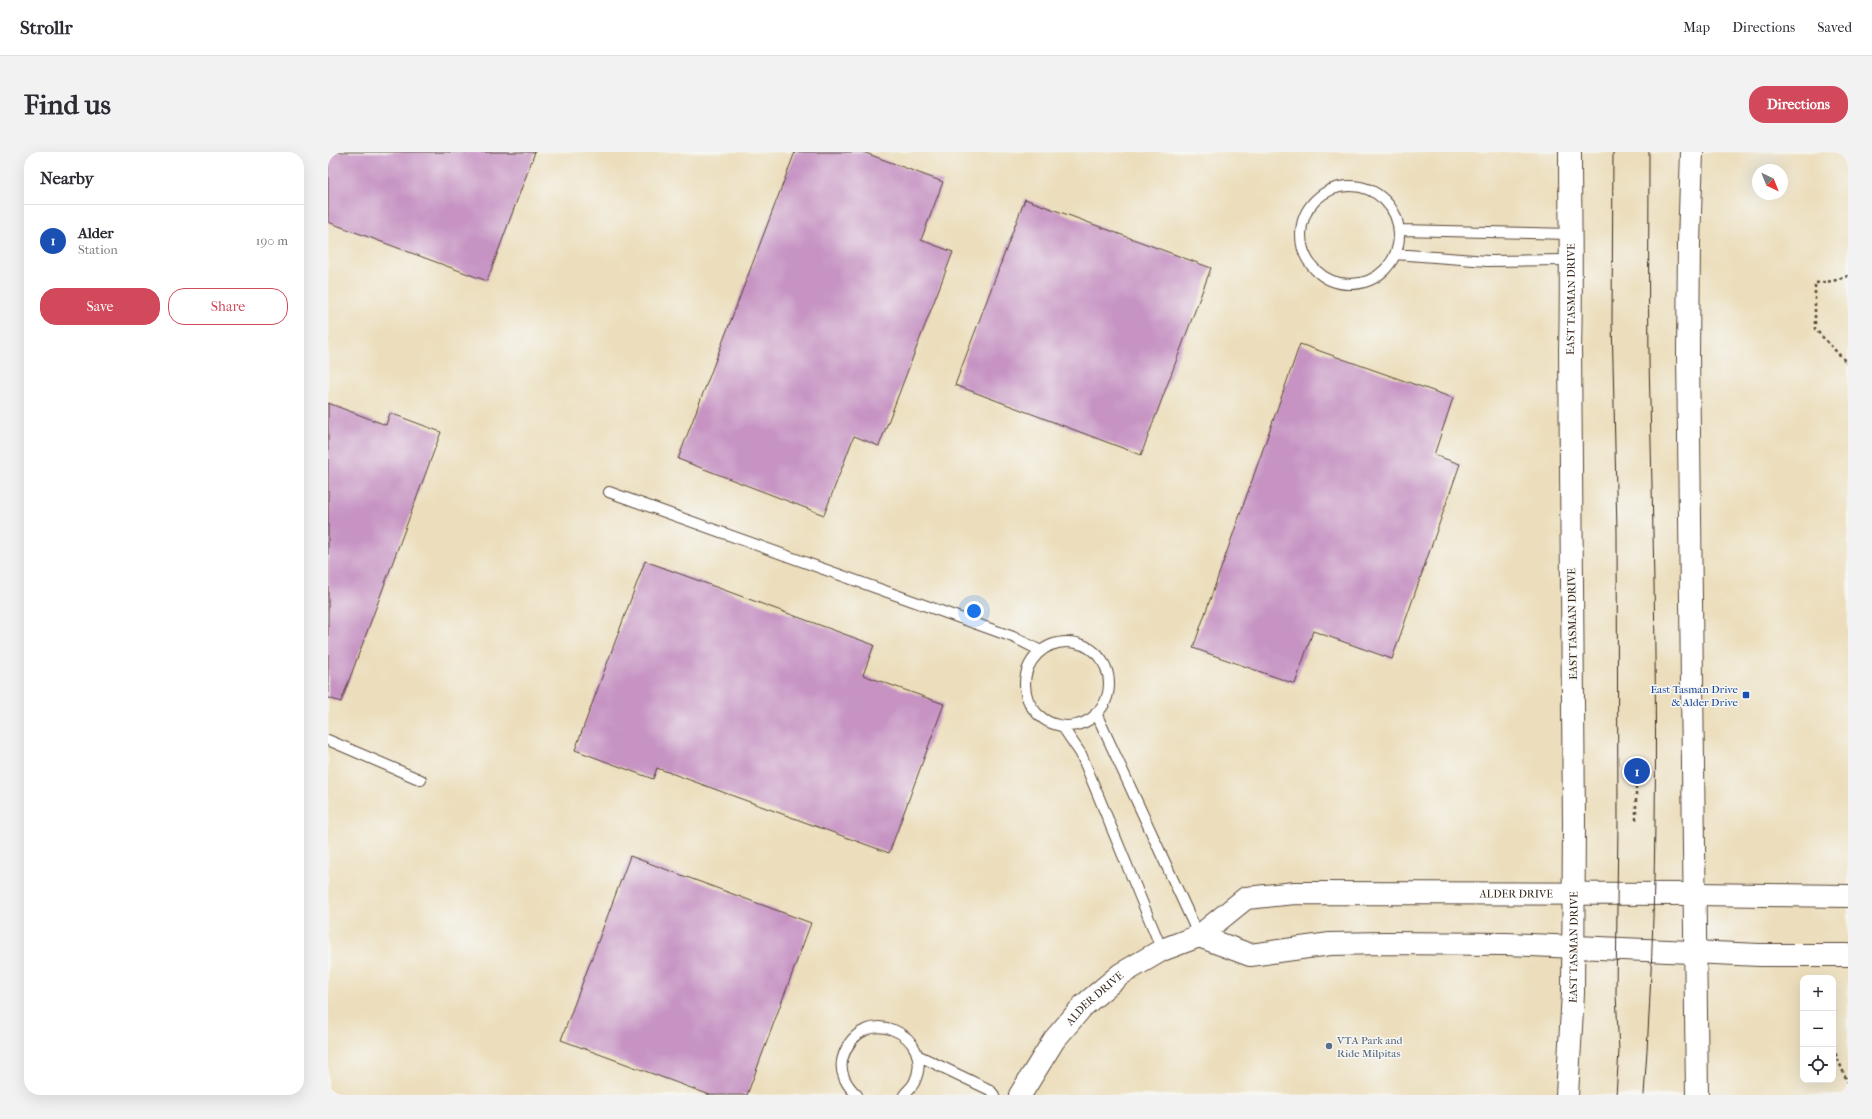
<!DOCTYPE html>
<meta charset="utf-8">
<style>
body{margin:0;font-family:"IM FELL French Canon",serif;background:#f2f2f3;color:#2b2b33}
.controls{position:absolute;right:12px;bottom:12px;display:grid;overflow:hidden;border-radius:8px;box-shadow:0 4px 16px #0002}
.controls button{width:36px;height:36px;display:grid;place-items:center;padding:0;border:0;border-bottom:1px solid #e1e1e2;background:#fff;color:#2b2b33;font:20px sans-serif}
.compass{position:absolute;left:1424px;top:12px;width:36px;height:36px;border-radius:50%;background:#fff;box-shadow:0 4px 16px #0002;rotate:137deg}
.you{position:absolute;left:646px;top:459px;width:14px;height:14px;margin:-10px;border:3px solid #fff;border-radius:50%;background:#1a73e8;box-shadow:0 0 0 6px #1a73e833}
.badge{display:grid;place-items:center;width:26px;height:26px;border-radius:50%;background:#d1495b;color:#fff;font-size:13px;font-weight:700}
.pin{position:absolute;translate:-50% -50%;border:2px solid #fff;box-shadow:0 1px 4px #0006}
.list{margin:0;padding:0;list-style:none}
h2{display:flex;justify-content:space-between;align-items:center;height:52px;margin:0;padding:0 16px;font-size:17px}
h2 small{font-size:13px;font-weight:400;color:#7c7c81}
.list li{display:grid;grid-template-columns:26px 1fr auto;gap:12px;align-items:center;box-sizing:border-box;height:72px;padding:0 16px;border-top:1px solid #e1e1e2}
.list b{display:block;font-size:15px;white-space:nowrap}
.list p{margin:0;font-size:13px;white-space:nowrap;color:#7c7c81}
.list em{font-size:13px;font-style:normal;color:#7c7c81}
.actions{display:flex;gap:8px;padding:12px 16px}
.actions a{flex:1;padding:9px 0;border:1px solid #d1495b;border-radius:16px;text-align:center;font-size:14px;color:#d1495b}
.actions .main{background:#d1495b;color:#fff}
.icon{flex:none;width:22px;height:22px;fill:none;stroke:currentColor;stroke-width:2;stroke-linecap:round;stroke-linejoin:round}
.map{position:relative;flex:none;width:1520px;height:943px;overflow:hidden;border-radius:16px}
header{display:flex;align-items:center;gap:24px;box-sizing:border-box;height:56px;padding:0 20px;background:#fff;border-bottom:1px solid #e1e1e2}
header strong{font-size:19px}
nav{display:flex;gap:22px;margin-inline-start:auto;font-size:14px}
.intro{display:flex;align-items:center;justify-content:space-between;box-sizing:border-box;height:96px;padding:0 24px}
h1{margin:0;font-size:28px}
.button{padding:10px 18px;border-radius:16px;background:#d1495b;color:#fff;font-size:14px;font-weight:700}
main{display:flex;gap:24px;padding:0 24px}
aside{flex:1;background:#fff;border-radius:16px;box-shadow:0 4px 16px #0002}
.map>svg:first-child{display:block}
</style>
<header>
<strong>Strollr</strong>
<nav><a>Map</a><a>Directions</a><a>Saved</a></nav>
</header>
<div class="intro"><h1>Find us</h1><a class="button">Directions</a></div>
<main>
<aside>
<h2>Nearby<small></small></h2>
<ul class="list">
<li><span class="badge" style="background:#1a4fb4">1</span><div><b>Alder</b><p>Station</p></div><em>190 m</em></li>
</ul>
<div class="actions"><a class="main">Save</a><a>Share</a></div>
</aside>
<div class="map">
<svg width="1520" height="943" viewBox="0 0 1520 943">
<rect width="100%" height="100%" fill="#f6f6f2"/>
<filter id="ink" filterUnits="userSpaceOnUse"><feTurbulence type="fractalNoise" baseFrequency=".025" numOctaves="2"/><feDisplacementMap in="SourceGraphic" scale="8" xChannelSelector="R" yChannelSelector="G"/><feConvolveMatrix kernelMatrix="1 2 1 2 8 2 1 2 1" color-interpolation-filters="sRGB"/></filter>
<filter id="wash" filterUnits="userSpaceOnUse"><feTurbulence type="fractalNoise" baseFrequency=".012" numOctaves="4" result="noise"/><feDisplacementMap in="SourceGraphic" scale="16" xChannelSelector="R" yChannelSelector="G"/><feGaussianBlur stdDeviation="0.9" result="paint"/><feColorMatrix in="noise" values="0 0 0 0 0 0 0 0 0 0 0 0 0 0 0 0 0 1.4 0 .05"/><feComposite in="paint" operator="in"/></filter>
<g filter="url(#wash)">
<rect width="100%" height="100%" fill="#ecdebc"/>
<g id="blocks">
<!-- building -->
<path fill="#c693c3" d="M0 0H207L159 129 0 70Z
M467 0H535L615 30 593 88 625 100 551 294 526 284 496 363 350 307Z
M697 47 883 116 813 303 627 233Z
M972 192 1125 246 1106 303 1132 312 1064 507 985 479 967 532 865 496Z
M0 251 58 273 62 261 113 280 13 550 0 546Z
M317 409 546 493 535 523 616 552 561 701 329 616 325 627 247 598Z
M302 704 483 771 419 943H382L233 888Z"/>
</g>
</g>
<g filter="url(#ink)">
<use href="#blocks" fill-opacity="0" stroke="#564536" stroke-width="1"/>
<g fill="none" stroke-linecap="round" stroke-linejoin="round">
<!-- lane casing -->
<g stroke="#564536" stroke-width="12">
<path id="lane" d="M973 83a49 49 0 1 1 98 0a49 49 0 1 1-98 0Z
M1072 78 1242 82
M1067 102 1159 109 1242 108
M281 340 685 485 713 499
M697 532a42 42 0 1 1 84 0a42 42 0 1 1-84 0Z
M768 561 871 784
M734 574 753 602 834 798
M0 588 93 628
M589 903 662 938 666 943
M529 943C519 934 510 920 515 905 533 848 610 882 586 931 583 936 579 939 576 943"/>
</g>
<!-- secondary casing -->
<g stroke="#564536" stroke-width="24">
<g id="secondary">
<path d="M871 784 922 803 1002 792 1058 791 1178 792 1432 803H1520"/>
<path id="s1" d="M692 943 726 888 755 854 793 822 834 798 871 784 918 746 967 741 1368 742 1520 744"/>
</g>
</g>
<!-- primary casing -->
<g stroke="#564536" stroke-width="24">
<g id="primary">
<path d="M1364 0 1361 91 1360 201 1369 943"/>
<path id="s2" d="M1239 943 1245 841 1246 670 1242 197C1244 131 1242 66 1242 0"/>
</g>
</g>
<!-- path -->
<path stroke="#564536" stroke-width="2.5" stroke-dasharray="3 3" stroke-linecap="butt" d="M1520 124 1505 129 1487 131V177L1520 212
M1308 668V630
M1505 896 1520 931"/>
<!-- lane -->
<use href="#lane" stroke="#fff" stroke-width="10"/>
<!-- secondary -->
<use href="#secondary" stroke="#fff" stroke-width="22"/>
<!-- primary -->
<use href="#primary" stroke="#fff" stroke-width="22"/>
<!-- tram -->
<path stroke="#3b2a1e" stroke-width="1" d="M1285 0 1284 169 1289 379 1290 669 1288 842 1291 899 1288 943
M1316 943C1334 698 1327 453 1321 209 1320 139 1321 69 1321 0"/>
</g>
</g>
<!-- markers -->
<rect fill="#1a4fb4" stroke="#f6f6f2" stroke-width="1.5" x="1414" y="539" width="8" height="8" rx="2"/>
<circle fill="#5c6f8a" stroke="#f6f6f2" stroke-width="1.5" cx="1001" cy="894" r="4"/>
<g text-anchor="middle" stroke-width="3" stroke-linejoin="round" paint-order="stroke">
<!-- street labels -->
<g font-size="11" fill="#3b2a1e" stroke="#f6f6f2">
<text dy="4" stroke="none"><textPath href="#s2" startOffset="796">EAST TASMAN DRIVE</textPath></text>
<text transform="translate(1244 472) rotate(-91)" y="4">EAST TASMAN DRIVE</text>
<text dy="4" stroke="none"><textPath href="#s1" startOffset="577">ALDER DRIVE</textPath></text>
<text dy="4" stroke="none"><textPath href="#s2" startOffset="148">EAST TASMAN DRIVE</textPath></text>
<text dy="4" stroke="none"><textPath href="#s1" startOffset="123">ALDER DRIVE</textPath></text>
</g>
<!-- transit labels -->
<g font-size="11" fill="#164399" stroke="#f6f6f2" text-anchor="end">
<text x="1410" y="541">East Tasman Drive<tspan x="1410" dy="13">&amp; Alder Drive</tspan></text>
</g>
<!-- service labels -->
<g font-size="11" fill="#4e5e75" stroke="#f6f6f2" text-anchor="start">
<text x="1009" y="892">VTA Park and<tspan x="1009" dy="13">Ride Milpitas</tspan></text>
</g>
</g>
</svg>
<div class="controls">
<button>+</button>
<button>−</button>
<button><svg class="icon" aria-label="locate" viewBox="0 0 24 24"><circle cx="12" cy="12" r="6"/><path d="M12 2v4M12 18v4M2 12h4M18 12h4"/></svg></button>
</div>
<svg class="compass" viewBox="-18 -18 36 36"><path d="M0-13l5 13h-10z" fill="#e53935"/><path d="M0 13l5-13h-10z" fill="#7c7c81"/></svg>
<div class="you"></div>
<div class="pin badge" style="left:1309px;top:619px;background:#1a4fb4">1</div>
</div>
</main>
